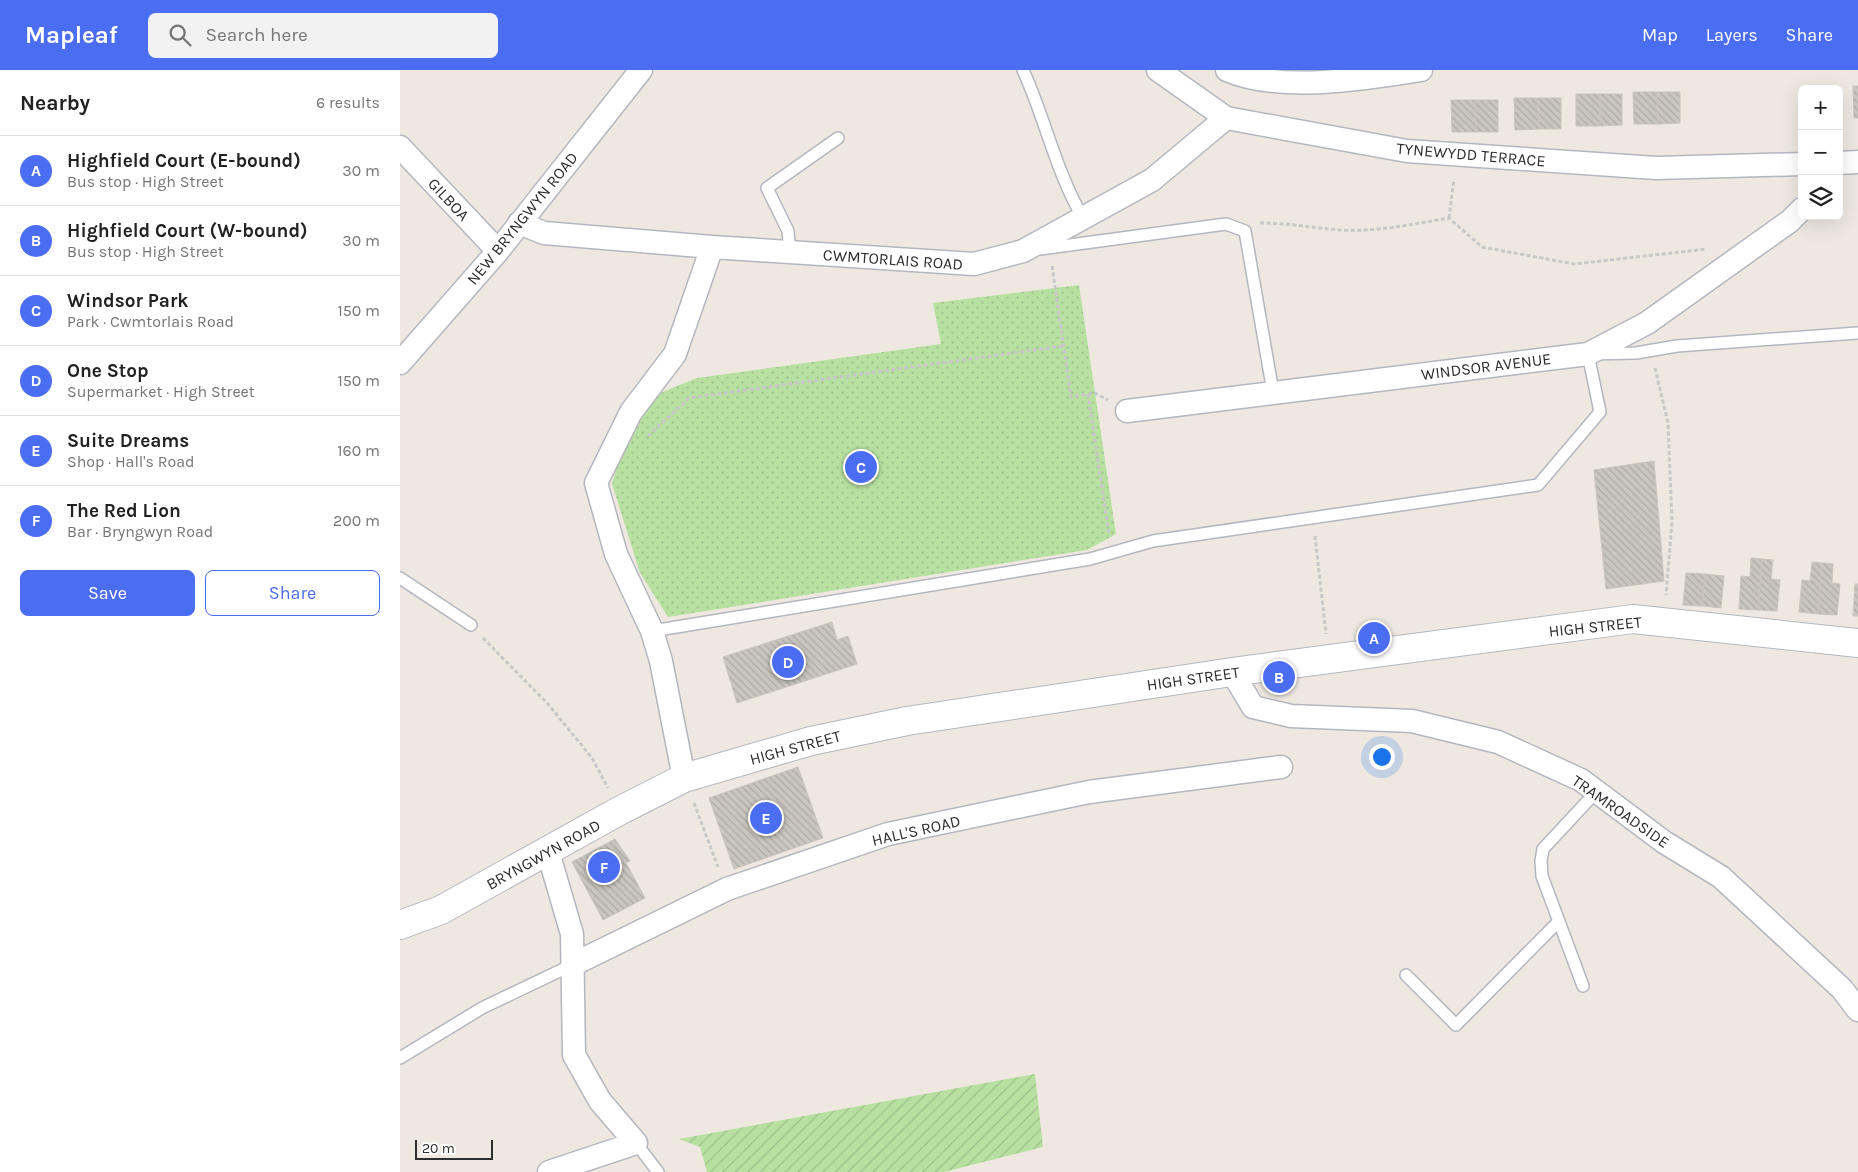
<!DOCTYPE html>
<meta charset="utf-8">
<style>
body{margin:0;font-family:Karla,sans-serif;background:#f2f2f2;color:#222}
.controls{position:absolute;right:15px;top:15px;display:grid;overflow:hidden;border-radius:8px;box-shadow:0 5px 20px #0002}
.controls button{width:45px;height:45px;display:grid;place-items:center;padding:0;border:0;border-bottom:1px solid #e0e0e0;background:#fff;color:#222;font:25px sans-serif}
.scale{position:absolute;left:15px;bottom:12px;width:78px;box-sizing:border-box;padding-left:5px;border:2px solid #2d2d2d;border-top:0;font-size:14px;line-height:18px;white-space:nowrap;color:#2d2d2d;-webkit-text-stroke:4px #fff;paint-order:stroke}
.you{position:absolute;left:981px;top:686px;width:18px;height:18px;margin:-12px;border:4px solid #fff;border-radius:50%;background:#1a73e8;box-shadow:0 0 0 8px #1a73e833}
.badge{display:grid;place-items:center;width:32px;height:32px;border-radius:50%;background:#4b6df1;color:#fff;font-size:16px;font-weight:700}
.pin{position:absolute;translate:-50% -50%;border:2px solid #fff;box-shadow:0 1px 5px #0006}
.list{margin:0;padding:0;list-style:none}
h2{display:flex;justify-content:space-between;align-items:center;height:65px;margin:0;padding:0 20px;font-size:21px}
h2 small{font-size:16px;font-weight:400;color:#767676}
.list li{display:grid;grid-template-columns:32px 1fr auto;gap:15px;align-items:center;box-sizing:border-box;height:70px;padding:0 20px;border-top:1px solid #e0e0e0}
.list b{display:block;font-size:19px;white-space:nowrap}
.list p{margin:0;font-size:16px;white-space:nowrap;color:#767676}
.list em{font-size:16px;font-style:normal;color:#767676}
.actions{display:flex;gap:10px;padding:15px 20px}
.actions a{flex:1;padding:11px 0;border:1px solid #4b6df1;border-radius:8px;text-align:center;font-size:18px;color:#4b6df1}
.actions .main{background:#4b6df1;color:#fff}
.icon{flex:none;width:28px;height:28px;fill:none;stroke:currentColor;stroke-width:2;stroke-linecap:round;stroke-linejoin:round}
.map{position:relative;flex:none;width:1458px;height:1102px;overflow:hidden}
header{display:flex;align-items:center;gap:30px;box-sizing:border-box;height:70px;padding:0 25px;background:#4b6df1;color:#fff}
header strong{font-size:24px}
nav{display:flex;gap:28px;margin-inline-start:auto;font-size:18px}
.search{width:350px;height:45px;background:#f2f2f2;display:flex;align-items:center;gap:12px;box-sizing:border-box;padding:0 18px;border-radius:8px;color:#767676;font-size:19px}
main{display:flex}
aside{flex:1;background:#fff}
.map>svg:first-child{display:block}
</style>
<header>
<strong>Mapleaf</strong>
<div class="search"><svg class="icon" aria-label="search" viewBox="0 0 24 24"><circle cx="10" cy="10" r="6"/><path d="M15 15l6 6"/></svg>Search here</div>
<nav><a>Map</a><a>Layers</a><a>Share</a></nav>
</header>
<main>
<aside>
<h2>Nearby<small>6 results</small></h2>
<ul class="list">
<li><span class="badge">A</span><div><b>Highfield Court (E-bound)</b><p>Bus stop · High Street</p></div><em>30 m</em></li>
<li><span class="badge">B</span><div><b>Highfield Court (W-bound)</b><p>Bus stop · High Street</p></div><em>30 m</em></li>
<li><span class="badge">C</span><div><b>Windsor Park</b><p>Park · Cwmtorlais Road</p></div><em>150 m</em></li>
<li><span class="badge">D</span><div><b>One Stop</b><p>Supermarket · High Street</p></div><em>150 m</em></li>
<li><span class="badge">E</span><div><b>Suite Dreams</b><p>Shop · Hall's Road</p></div><em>160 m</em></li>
<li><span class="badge">F</span><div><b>The Red Lion</b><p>Bar · Bryngwyn Road</p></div><em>200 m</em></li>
</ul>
<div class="actions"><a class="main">Save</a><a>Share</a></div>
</aside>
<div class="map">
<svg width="1458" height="1102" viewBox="0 0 1458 1102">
<defs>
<pattern id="grass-dots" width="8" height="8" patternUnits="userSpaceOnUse" patternTransform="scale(1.25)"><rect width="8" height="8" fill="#b8e1a1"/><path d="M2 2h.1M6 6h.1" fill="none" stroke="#9ec18b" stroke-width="1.8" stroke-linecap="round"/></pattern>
<pattern id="garden-furrows" width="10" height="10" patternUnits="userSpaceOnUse" patternTransform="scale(1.25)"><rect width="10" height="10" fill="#b8e1a1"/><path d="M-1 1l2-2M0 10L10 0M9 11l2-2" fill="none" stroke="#9ec18b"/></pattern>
<pattern id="building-back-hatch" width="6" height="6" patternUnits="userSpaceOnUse" patternTransform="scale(1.25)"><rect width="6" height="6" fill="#cac6bf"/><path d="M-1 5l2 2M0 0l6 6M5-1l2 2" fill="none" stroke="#aeaaa4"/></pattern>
</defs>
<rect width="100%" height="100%" fill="#eee8e1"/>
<!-- grass -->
<path fill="url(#grass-dots)" d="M679 215 716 464 687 480 268 547 240 503 212 414 222 381 255 325 297 308 541 274 533 233Z"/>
<!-- garden -->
<path fill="url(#garden-furrows)" d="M635 1004 643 1077 544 1102H307L300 1077 279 1069Z"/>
<!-- building -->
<path fill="url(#building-back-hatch)" stroke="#cac4ba" d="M1453 16H1458V48H1454Z
M1233 22H1257L1258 54H1234Z
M1257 22H1280V53L1258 54Z
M1176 24H1200V56H1176Z
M1200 24H1222V55L1200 56Z
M1114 28H1138L1139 59 1115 60Z
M1138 28H1161V59H1139Z
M1051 30H1075L1076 62H1052Z
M1075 30H1098V62H1076Z
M1254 391 1264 511 1206 519 1194 400Z
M1351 488 1362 489 1358 540 1339 539 1341 506 1350 507Z
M1362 489 1373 490 1371 509 1380 510 1377 541 1358 540Z
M1412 492 1422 493 1418 544 1399 542 1402 510 1410 511Z
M1422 493 1433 494 1432 513 1440 514 1437 545 1418 544Z
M1286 503 1305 504 1302 536 1283 535Z
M1305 504 1324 506 1321 538 1302 536Z
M1455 514H1458V546H1453Z
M432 552 437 570 448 566 457 594 337 633 323 587Z
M398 697 423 768 334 799 309 728Z
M215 769 230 791 226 793 245 828 203 850 172 792Z"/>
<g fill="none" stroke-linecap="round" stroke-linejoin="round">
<!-- service casing -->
<g stroke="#b4b7c0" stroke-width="14">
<path id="service" d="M623 0C645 48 656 102 683 148
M640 179 826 154 845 161 873 322
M390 182 388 161 367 118 438 68
M0 508 71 555
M252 561 690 489 753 471 1138 415 1200 342 1188 284 1236 283 1277 276 1458 263
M1006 905 1056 955 1159 851
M1183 916 1142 806 1141 791 1143 779 1196 722
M0 988 82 938 172 895
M236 1073 258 1102"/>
</g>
<!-- minor casing -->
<g stroke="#b4b7c0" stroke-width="25">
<path id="minor" d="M758 0 826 48 1007 81 1256 98 1402 94
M827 0C879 23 966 9 1021 0
M0 77 98 181
M1439 93 1458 92
M119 153 144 163 312 177 574 194 623 181 752 110 826 48
M0 293 98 181 241 0
M727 341 1188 284 1247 253 1390 151 1402 139
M832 602 853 637 891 646 1012 651 1098 672 1181 710 1264 772 1321 807 1442 919 1458 940
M284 708 261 591 252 561 216 484 196 413 231 342 275 284 312 177
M148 782 172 864 174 985 200 1031 236 1073 149 1102
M172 895 327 819 488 764 689 722 881 697"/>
</g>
<!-- tertiary casing -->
<g stroke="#b4b7c0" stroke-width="30">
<path id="tertiary" d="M0 855 41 840 219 741 284 708 411 671 507 651 832 602 1233 549 1458 573"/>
</g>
<!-- path -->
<path stroke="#c8c8c8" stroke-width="3" stroke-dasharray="4 2.5" stroke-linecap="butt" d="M1049 148 1054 109
M860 153C888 153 914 158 941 160 978 162 1013 154 1049 148L1082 177 1174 194 1307 179
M652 196 671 327 695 323 708 330
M1255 298 1268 353 1272 452 1266 525
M688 324 709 465
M248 366 289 328 663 276
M915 466 926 564
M83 568 148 634 192 688 208 718
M294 733 318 797"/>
<!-- service -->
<use href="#service" stroke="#fff" stroke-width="11"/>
<!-- minor -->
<use href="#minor" stroke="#fff" stroke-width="22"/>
<!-- tertiary -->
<use href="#tertiary" stroke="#fff" stroke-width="28"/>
</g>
<g text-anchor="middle" stroke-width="4.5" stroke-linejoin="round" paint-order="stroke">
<!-- street labels -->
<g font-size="16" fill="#2d2d2d" stroke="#fff">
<text transform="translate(1071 84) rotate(5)" y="6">TYNEWYDD TERRACE</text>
<text transform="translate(49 129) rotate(47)" y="6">GILBOA</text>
<text transform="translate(122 148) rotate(-51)" y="6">NEW BRYNGWYN ROAD</text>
<text transform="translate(493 189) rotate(4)" y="6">CWMTORLAIS ROAD</text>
<text transform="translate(1086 296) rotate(-7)" y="6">WINDSOR AVENUE</text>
<text transform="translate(1195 556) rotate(-6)" y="6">HIGH STREET</text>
<text transform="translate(793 608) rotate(-8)" y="6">HIGH STREET</text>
<text transform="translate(395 677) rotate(-15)" y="6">HIGH STREET</text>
<text transform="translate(1221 741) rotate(35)" y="6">TRAMROADSIDE</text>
<text transform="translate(516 760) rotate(-13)" y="6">HALL'S ROAD</text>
<text transform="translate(143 784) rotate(-29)" y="6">BRYNGWYN ROAD</text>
</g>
</g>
</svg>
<div class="controls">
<button>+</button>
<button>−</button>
<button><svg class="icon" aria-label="layers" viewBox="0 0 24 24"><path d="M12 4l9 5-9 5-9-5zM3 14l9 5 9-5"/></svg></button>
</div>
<div class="scale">20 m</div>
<div class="you"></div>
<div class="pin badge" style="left:974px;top:568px">A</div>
<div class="pin badge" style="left:879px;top:607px">B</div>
<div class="pin badge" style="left:461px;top:397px">C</div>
<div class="pin badge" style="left:388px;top:592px">D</div>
<div class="pin badge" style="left:366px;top:748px">E</div>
<div class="pin badge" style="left:204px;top:797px">F</div>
</div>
</main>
